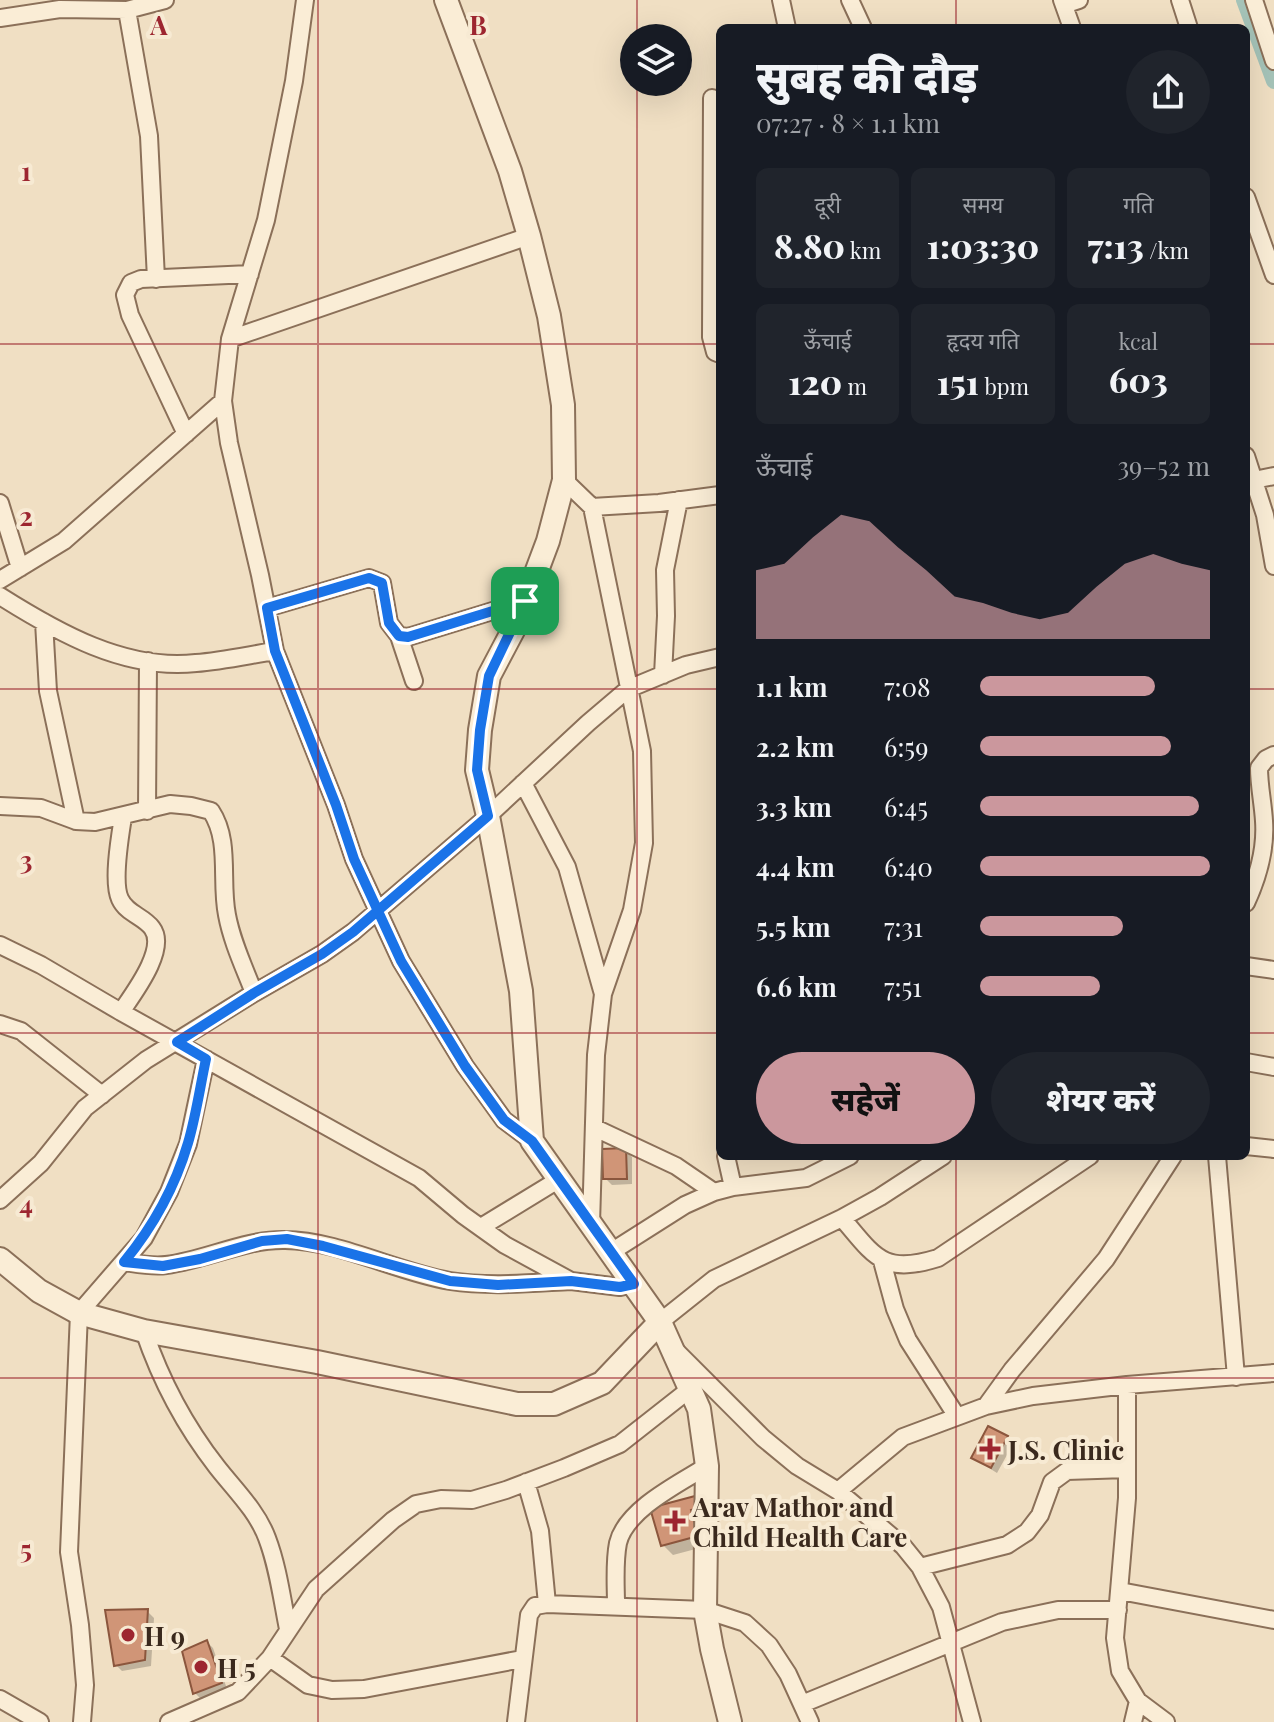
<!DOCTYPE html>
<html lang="hi">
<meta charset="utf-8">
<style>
body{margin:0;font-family:"Playfair Display","Noto Sans Devanagari",serif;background:#20242c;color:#f1f3f6;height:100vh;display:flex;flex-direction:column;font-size:30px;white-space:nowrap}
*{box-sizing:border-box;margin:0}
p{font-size:26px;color:#9ea1a6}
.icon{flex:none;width:44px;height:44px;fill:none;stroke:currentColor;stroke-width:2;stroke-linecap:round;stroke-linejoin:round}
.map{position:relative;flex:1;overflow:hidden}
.sheet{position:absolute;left:716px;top:24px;width:534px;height:1136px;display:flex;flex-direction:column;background:#171b24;border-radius:12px;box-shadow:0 8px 32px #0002}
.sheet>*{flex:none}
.tools{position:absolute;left:620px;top:24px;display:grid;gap:16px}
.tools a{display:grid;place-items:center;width:72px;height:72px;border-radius:50%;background:#171b24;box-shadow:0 8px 32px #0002;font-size:40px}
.pin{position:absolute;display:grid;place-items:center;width:68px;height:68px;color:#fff;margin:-34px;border-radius:16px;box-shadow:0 4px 12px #0006}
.round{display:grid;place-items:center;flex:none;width:84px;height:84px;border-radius:42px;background:#20242c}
.headline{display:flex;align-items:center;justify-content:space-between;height:136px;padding:0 40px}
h1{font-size:44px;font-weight:800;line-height:60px}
.figures{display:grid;grid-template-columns:repeat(3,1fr);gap:12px;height:136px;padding:8px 40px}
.figures div{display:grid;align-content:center;border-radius:12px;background:#20242c;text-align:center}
.figures b{font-size:34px;font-weight:800}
.figures small{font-size:22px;font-weight:400}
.figures p{font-size:22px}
.chart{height:224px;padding:16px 40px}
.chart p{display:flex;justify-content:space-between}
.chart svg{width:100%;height:144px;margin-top:8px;fill:#cb979d;opacity:.7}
.action{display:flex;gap:16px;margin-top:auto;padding:16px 40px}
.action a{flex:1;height:92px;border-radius:48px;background:#cb979d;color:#111;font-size:32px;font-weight:800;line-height:92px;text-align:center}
.action a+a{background:#20242c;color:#f1f3f6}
ul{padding:0 40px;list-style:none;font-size:26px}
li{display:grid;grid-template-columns:128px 96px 1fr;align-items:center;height:60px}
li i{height:20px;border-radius:10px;background:#cb979d}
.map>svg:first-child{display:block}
.shadow{fill:#0003}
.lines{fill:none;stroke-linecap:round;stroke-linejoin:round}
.canal{stroke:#a5c3b8;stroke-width:16}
.building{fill:#d09577;stroke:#8b563d;stroke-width:2}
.minor-casing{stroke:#8b7059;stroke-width:20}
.tertiary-casing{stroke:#8b7059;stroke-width:26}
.minor{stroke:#faedd6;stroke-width:16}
.tertiary{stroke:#faedd6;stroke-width:22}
.route-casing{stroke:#fff;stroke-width:16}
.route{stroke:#1a73e8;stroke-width:10}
.grid{fill:none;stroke:#9d2630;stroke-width:2;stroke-opacity:0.55}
.poi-dot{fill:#9d2630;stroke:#f7ead3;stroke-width:3}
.labels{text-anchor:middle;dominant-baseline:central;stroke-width:8;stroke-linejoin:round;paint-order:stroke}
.poi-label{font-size:26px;font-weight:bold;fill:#3a291d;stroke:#f7ead3;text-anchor:start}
.grid-label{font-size:26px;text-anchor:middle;font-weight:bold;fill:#9d2630;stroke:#f7ead3;stroke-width:8;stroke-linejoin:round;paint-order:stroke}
</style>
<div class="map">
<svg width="1274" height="1722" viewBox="0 0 1274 1722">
<rect width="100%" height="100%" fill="#f0dfc3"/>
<path class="shadow" d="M625 1150 632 1157V1184L612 1185 605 1178Z
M1006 1437 1013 1444 997 1473 973 1458Z
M695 1498 707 1546 673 1555 663 1545Z
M147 1611 154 1618 151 1666 122 1671 116 1665Z
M207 1642 213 1648 227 1689 201 1699 195 1693Z"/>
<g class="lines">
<path class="canal" d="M1244 0 1274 81"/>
</g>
<path class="building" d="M626 1148 627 1179H603L602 1149Z
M988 1426 1008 1436 991 1468 971 1458Z
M695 1496 699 1508 691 1510 698 1536 661 1546 650 1508Z
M148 1609 145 1660 114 1666 105 1610Z
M207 1640 222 1683 193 1694 182 1651Z"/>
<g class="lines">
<defs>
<path id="minor" d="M305 0 294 81 266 220 230 339 223 401 229 443 260 575 275 651 336 805 354 859 401 961 465 1066 504 1120 532 1141
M781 0 787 28
M850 0 863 28
M1062 0 1072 28
M1180 0 1189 28
M1254 0 1274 61
M1064 5 1079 0
M127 10 149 136 156 279
M0 18 60 9 127 10 165 0
M712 98 711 337 715 352 720 354
M1246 197 1274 275
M230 339 529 236
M186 434 130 315 125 295 131 283 141 279 250 274
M1246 456 1265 515 1274 566
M564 480 592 507 659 503 720 495
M1254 480 1274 476
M0 503 20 568
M0 580 64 541 223 401
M0 596C57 632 125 671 196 663 222 661 249 655 275 651
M267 608 369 578 382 583 389 623 399 636 408 637 525 601
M44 622 48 691 76 821
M399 636 414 681
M663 675 666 616 665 570 679 500
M523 783 567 867 603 994
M0 806 41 808 76 821 95 822 170 804 191 806 211 811C231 841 220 881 227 915 232 942 244 967 254 993
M147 811 148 661
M1246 903C1258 877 1266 849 1264 821 1263 803 1259 786 1259 768L1266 759 1274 755
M0 945 41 965 121 1012 419 1178 463 1215 505 1245 571 1281 620 1287 634 1284
M1246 966 1274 970
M121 1012C133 994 168 949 152 928 143 916 127 914 120 899 112 882 120 836 123 817
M0 1024 21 1031 102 1095
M1246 1062 1274 1067
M595 1128 676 1166 714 1192
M1246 1146 1274 1149
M726 1156 733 1187
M1217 1156 1236 1377
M0 1200 41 1163 85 1108 146 1060 254 993 322 954 353 932 488 816 588 723 628 689 686 665 720 657
M842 1218C875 1257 883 1275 938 1258L1090 1156
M591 1224 596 1055 603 994 632 910 644 843 642 751 592 507
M481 1227 558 1180
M611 1252 685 1205 714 1192 733 1187 806 1178 850 1156
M882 1261 895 1309 908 1340 956 1415
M124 1262C138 1264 153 1267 166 1265 206 1260 245 1239 285 1240 337 1240 397 1272 450 1281 490 1287 531 1283 571 1281
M660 1322 714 1279 842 1218 880 1197 943 1156
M144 1331C161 1381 185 1426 217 1467 235 1490 257 1511 267 1538 278 1567 282 1599 288 1629
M677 1352 763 1438 797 1466 838 1491 903 1546 920 1567 941 1607 972 1722
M1127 1385V1498L1115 1638 1120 1671 1138 1701 1166 1722
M986 1406 1012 1370 1106 1259 1173 1156
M526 1482 540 1531 547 1604
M838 1491 903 1437 986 1406 1033 1396 1127 1385 1274 1373
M920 1567 1007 1545 1027 1532 1040 1515 1052 1482 1067 1471 1127 1469
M1120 1591 1274 1620
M616 1606C616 1585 614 1563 618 1543 626 1509 680 1483 707 1466
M270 1658 308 1685 332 1690 364 1689 522 1659
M0 1699 40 1722
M802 1704 1002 1622 1058 1610H1118
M82 1722 85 1685 80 1625 69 1552 79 1313 144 1238 169 1192 188 1144 206 1059
M169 1722 238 1692 270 1658 316 1589 393 1520 416 1504 441 1499 472 1500 506 1490 564 1468 620 1444 690 1389
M516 1722 529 1615 535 1606 547 1604 705 1610 745 1623 769 1645 788 1674 810 1722
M1133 1722 1138 1701"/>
<path id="tertiary" d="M446 0 510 171 529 236 549 316 563 405 564 480 548 541 518 621 489 676 480 730 477 770 488 816 521 991 532 1141 660 1322 699 1409 707 1466 705 1610 712 1649 730 1722
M0 1259 39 1291 79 1313 144 1331 317 1362 517 1404H554L602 1383 660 1322"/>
</defs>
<use href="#minor" class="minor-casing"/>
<use href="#tertiary" class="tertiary-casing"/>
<use href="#minor" class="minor"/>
<use href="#tertiary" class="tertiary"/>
</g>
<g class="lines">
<defs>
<path id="route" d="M525 601 489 676 480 730 477 770 488 816 353 932 322 954 254 993 177 1042 206 1059C200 1087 196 1116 188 1143 175 1187 152 1228 124 1262L163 1266 200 1259 262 1241 287 1239 323 1246 450 1281 498 1285 571 1281 620 1287 634 1284 532 1141 504 1120 465 1066 401 961 354 859 336 805 275 651 267 608 369 578 382 583 389 623 399 636 408 637 525 601"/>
</defs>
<use href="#route" class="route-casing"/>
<use href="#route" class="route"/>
</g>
<path class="grid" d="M318 0V1722M637 0V38M956 0V28M637 82V1722M0 344H720M1246 344H1274M0 689H720M1246 689H1274M0 1033H720M1246 1033H1274M956 1156V1722M0 1378H1274"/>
<g class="poi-dot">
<path d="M986 1437h8v8h8v8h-8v8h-8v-8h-8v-8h8z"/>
<path d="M671 1509h8v8h8v8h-8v8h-8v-8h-8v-8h8z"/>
<circle cx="128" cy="1635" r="8"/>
<circle cx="201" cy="1667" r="8"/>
</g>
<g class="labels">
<g class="poi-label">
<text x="1008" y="1449">J.S. Clinic</text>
<text x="693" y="1506">Arav Mathor and<tspan x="693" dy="30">Child Health Care</tspan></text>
<text x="144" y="1635">H 9</text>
<text x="217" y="1667">H 5</text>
</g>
</g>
<g class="grid-label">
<text x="159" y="35">A</text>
<text x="478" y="35">B</text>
<text x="26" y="181">1</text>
<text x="26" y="526">2</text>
<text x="26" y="870">3</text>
<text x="26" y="1214">4</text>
<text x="26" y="1559">5</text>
</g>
</svg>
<div class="tools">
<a><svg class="icon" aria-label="layers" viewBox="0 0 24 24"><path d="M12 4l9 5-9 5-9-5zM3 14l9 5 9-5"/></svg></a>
</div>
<div class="pin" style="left:525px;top:601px;background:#1e9e55"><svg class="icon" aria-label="arrive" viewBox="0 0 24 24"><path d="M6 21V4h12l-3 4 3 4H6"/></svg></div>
<section class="sheet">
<div class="headline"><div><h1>सुबह की दौड़</h1><p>07:27 · 8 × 1.1 km</p></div><a class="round"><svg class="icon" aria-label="share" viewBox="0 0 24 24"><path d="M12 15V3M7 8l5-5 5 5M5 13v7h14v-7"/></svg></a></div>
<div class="figures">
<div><p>दूरी</p><b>8.80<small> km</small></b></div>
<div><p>समय</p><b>1:03:30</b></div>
<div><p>गति</p><b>7:13<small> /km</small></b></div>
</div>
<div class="figures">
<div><p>ऊँचाई</p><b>120<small> m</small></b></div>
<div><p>हृदय गति</p><b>151<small> bpm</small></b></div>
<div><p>kcal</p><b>603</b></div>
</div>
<div class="chart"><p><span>ऊँचाई</span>39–52 m</p>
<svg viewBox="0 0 160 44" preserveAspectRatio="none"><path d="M0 44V23L10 21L20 13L30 6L40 8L50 16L60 23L70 31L80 33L90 36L100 38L110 36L120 28L130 21L140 18L150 21L160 23V44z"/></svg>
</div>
<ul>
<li><b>1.1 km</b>7:08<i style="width:76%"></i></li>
<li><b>2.2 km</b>6:59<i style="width:83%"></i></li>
<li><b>3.3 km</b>6:45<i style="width:95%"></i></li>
<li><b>4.4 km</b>6:40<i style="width:100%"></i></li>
<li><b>5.5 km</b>7:31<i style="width:62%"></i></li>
<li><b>6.6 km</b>7:51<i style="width:52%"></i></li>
</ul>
<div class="action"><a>सहेजें</a><a>शेयर करें</a></div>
</section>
</div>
